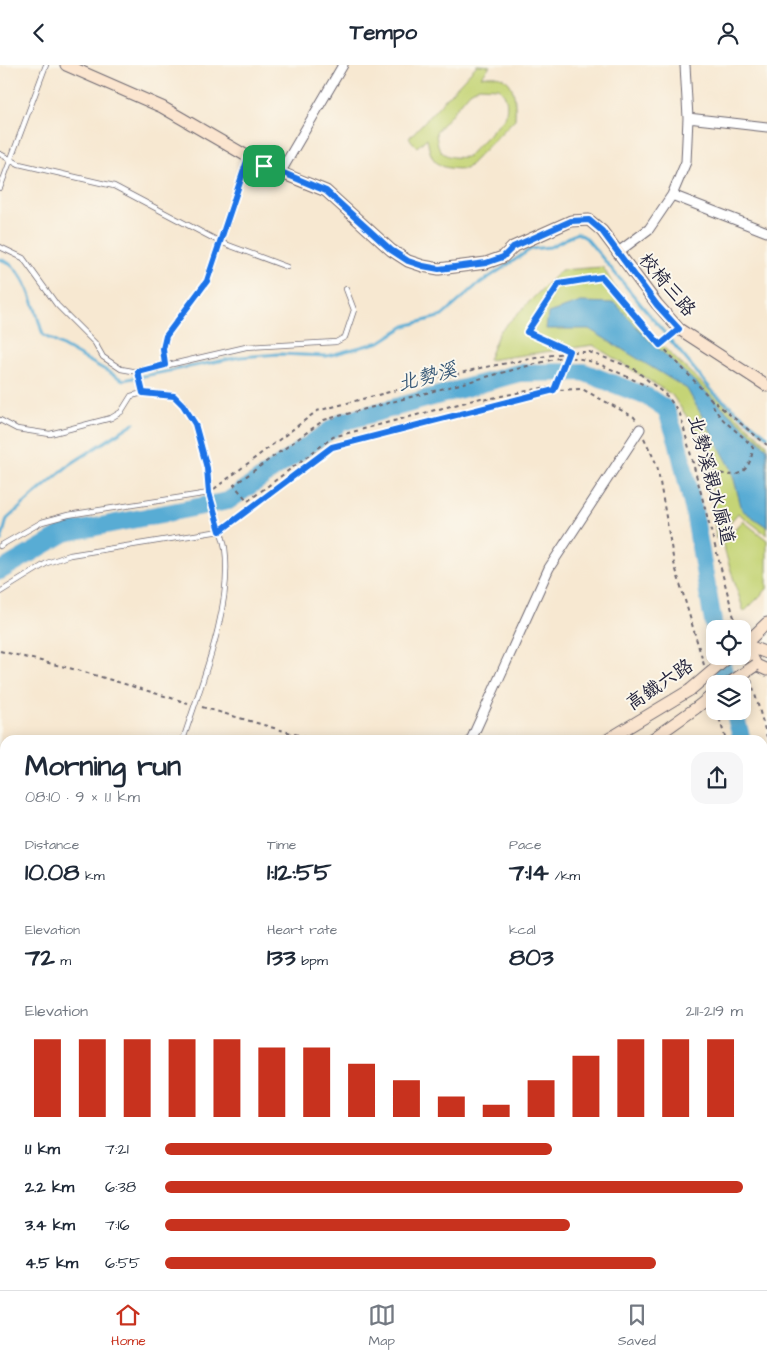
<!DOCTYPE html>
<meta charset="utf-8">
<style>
body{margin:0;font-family:"Architects Daughter","LXGW WenKai TC",sans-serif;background:#f6f6f7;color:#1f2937;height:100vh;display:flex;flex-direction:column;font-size:19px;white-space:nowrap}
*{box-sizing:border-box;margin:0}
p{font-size:16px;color:#747a83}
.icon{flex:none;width:28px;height:28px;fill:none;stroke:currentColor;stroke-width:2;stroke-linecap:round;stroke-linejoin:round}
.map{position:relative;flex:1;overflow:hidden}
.sheet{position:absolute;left:0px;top:670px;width:768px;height:555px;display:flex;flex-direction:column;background:#fff;border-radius:15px 15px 0 0;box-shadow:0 2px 12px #0003}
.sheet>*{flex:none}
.buttons{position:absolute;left:706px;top:555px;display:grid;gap:10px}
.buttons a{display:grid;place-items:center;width:45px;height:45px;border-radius:10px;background:#fff;box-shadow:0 2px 12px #0003;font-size:25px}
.pin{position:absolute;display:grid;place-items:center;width:42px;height:42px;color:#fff;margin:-21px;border-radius:10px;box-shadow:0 2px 8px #0006}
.round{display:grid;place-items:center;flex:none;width:52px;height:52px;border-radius:15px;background:#f6f6f7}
.headline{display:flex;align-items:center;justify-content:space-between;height:85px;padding:0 25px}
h1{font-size:28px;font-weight:700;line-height:38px}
.metrics{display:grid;grid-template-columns:repeat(3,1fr);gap:8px;height:85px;padding:5px 25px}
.metrics div{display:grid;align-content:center}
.metrics b{font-size:25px;font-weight:700}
.metrics small{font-size:14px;font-weight:400}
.metrics p{font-size:14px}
.chart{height:140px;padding:10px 25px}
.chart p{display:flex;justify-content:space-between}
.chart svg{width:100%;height:90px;margin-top:5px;stroke:#c8321e;stroke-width:6}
ul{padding:0 25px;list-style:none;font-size:16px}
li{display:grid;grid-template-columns:80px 60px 1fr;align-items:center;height:38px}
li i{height:12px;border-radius:6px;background:#c8321e}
header{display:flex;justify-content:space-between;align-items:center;height:65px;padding:0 25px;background:#fff;font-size:22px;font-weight:700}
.menu{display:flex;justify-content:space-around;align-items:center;height:70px;border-top:1px solid #e0e1e3;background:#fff;font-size:14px;color:#747a83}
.menu a{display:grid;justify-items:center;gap:2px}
.menu .active{color:#c8321e}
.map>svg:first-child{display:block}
.green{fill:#c5d476;stroke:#747b58;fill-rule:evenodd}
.water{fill:#58acd4;stroke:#3d6788}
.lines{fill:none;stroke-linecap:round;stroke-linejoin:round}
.stream{stroke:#58acd4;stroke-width:3}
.river{stroke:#58acd4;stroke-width:18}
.lane-casing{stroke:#6d6770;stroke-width:6}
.street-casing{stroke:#6d6770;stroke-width:11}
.secondary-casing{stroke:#6d6770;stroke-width:13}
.path{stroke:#6d6770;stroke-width:2;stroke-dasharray:4 4;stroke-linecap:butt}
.lane{stroke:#fff;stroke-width:4.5}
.street{stroke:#fff;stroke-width:9}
.secondary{stroke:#fbe5cf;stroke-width:11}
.secondary-bridge-casing{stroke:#6d6770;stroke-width:13;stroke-linecap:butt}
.path-bridge{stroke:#6d6770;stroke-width:2;stroke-dasharray:4 4;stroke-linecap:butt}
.secondary-bridge{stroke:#fbe5cf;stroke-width:11}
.route-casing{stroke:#fff;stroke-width:10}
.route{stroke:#1a73e8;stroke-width:6}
.labels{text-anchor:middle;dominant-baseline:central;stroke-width:4;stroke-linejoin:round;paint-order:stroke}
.street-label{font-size:19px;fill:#22223b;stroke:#fbf7ec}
.water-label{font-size:20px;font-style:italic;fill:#385978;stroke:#fbf7ec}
</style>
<header><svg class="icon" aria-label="back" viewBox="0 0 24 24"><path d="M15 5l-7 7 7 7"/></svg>Tempo<svg class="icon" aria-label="person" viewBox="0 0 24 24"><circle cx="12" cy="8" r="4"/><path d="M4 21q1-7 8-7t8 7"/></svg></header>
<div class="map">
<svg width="767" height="1225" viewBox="0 0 767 1225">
<rect width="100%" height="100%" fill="#fbf7ec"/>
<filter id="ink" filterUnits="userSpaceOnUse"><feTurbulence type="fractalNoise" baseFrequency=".02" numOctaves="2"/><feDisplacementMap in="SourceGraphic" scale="10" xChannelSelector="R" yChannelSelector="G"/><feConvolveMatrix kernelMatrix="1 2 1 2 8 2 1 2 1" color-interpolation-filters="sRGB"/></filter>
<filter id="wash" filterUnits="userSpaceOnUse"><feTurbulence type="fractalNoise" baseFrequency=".0096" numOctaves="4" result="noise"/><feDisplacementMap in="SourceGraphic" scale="20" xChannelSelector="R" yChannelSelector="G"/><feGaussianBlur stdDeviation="1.12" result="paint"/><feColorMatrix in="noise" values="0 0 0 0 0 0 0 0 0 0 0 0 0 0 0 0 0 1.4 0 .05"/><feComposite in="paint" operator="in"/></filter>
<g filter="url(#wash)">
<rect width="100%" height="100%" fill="#f7e8d1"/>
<path class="green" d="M477 0 490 1 481 12C514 5 516 28 515 54L466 104C439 104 431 100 427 73L417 82 409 73ZM479 22 499 23C508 31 508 41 505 52L467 92C445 94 437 89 436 67L470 27Z
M603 202 632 253 767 379V470L738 448 716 474 709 384 672 330 593 280 488 295 499 267 561 205Z
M743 456 767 475V524L744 547 722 477Z
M763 787 767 792V1095L762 1092Z
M763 1156 767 1159V1225H669L660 1220H762Z
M5 1184V1220H171L167 1225H0V1191Z
M351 1220H600L609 1225H362Z"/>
<path class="water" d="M581 237 615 238 645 271 767 383V462L742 445 731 403 687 324 589 264H546L548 248Z"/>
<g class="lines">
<path class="stream" d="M0 194C28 203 35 246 43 270L123 315 240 292 279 289 327 291 380 277 405 261 442 251 476 221 531 184 550 182 577 168 586 173 714 328 767 371
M1 476 7 454 35 429 69 400 134 358"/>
<path class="river" d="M0 506 65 468 228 436 342 357 519 308 583 307 648 332 666 344 677 375 694 447 715 568
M720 591 727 619
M734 646 742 675
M762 730 767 735"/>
</g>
</g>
<g filter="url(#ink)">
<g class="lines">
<defs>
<path id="lane" d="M0 89 19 99 114 121 220 177 287 202
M0 123 46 0
M0 182 23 193 57 240 95 278 103 292 121 304 138 307 246 282 336 277 345 272 354 245 346 224
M165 300 163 284 166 271 207 216 248 93
M138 307 143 328C152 329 164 328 173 331 192 338 203 384 207 402 209 410 207 419 209 428 212 447 222 464 225 483 233 541 201 619 183 675
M0 355 17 364 50 369 111 353 121 347 131 331 143 328
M0 481 42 457 68 450 209 428
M0 527 47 498 70 490 220 466"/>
<path id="street" d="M688 53 767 62
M280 108 343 0
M672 130 767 167
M617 188 649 164 672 130 686 97 688 53 685 0
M471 675 549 503 640 364
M0 1075 5 1077
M324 1220 334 1225
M632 1220 641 1225
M177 1225 181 1220"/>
<path id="secondary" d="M66 0 162 42 264 101 326 126 391 185 408 196 423 201 439 204 486 198 503 192 513 182 571 156 589 155 602 166 657 239 679 264 767 321
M746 580 756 600 767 605
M746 580 767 588
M742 582 767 558
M607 675 690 625
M651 675 696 643
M0 782 5 781
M0 796 5 795
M762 1118 767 1121
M0 1130 5 1122
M762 1136 767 1139
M0 1162 5 1155"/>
</defs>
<use href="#lane" class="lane-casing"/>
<use href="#street" class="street-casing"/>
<use href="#secondary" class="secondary-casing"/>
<path class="path" d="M660 280 672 270
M568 290 569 287 527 267 559 219 602 212 635 252 712 335 767 380
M548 326 547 322 482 335 481 333 333 372 248 436 234 420 324 355 558 293C588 289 620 309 647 321
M644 373 657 400 674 498 704 600
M691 396C717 408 748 425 753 383 744 369 713 353 712 335
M214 424 317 346 480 303 569 287H589L633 303 668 332 680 349 737 564
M226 462 332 382 523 332 554 325 582 324 634 352 636 355
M0 586 81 606 188 638
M751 615 767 672
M202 642 315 675
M717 646 726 675
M762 765 767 770"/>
<use href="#lane" class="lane"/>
<use href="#street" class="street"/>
<use href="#secondary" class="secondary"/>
<defs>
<path id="secondary-bridge" d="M728 619 756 600
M690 625 730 591
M696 643 715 628"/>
</defs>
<use href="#secondary-bridge" class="secondary-bridge-casing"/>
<path class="path-bridge" d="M554 325 568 290"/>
<use href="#secondary-bridge" class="secondary-bridge"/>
</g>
</g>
<g class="lines" filter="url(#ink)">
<defs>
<path id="route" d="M248 93 326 126 391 185 408 196 423 201 439 204 486 198 503 192 513 182 571 156 589 155 602 166 657 240 679 264 660 280 602 212 559 219 527 267 569 286 554 325 332 382 220 466 209 428 207 403 195 359 183 340 174 331 143 328 138 307 165 300 163 284 166 271 207 216Z"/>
</defs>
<use href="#route" class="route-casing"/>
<use href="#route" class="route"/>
</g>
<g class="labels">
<g class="street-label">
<text transform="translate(667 220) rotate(50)">校椅三路</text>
<text transform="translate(711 415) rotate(75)">北勢溪親水廊道</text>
<text transform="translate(660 620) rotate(-34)">高鐵六路</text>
</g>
<g class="water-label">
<text transform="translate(427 312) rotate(-15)">北勢溪</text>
</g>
</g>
</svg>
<div class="buttons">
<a><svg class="icon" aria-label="locate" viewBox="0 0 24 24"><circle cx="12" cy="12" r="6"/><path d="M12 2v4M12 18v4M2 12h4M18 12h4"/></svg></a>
<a><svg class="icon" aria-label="layers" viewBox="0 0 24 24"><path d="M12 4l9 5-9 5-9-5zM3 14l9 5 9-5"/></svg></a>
</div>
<div class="pin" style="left:264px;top:101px;background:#1e9e55"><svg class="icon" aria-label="arrive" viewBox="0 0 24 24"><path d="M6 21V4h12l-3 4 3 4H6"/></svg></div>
<section class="sheet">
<div class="headline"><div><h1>Morning run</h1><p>08:10 · 9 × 1.1 km</p></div><a class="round"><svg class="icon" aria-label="share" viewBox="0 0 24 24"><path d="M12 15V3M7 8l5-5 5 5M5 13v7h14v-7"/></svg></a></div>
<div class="metrics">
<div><p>Distance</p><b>10.08<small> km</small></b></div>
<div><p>Time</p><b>1:12:55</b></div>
<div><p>Pace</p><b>7:14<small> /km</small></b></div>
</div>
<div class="metrics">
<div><p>Elevation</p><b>72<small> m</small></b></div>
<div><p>Heart rate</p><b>133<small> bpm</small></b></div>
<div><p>kcal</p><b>803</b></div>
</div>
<div class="chart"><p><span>Elevation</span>211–219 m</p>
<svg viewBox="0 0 160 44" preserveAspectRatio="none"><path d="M5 44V6M15 44V6M25 44V6M35 44V6M45 44V6M55 44V10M65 44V10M75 44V18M85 44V26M95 44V34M105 44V38M115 44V26M125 44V14M135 44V6M145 44V6M155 44V6"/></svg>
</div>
<ul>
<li><b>1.1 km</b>7:21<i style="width:67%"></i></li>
<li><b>2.2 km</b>6:38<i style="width:100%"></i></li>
<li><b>3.4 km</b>7:16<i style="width:70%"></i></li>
<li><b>4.5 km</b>6:55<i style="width:85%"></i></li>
</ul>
</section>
</div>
<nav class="menu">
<a class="active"><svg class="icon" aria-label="home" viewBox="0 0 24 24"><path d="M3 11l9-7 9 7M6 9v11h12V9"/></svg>Home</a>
<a><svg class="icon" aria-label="map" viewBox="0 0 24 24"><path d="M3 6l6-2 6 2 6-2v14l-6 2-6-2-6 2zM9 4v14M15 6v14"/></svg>Map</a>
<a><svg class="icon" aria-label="saved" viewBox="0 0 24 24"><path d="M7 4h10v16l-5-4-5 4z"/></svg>Saved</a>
</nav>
